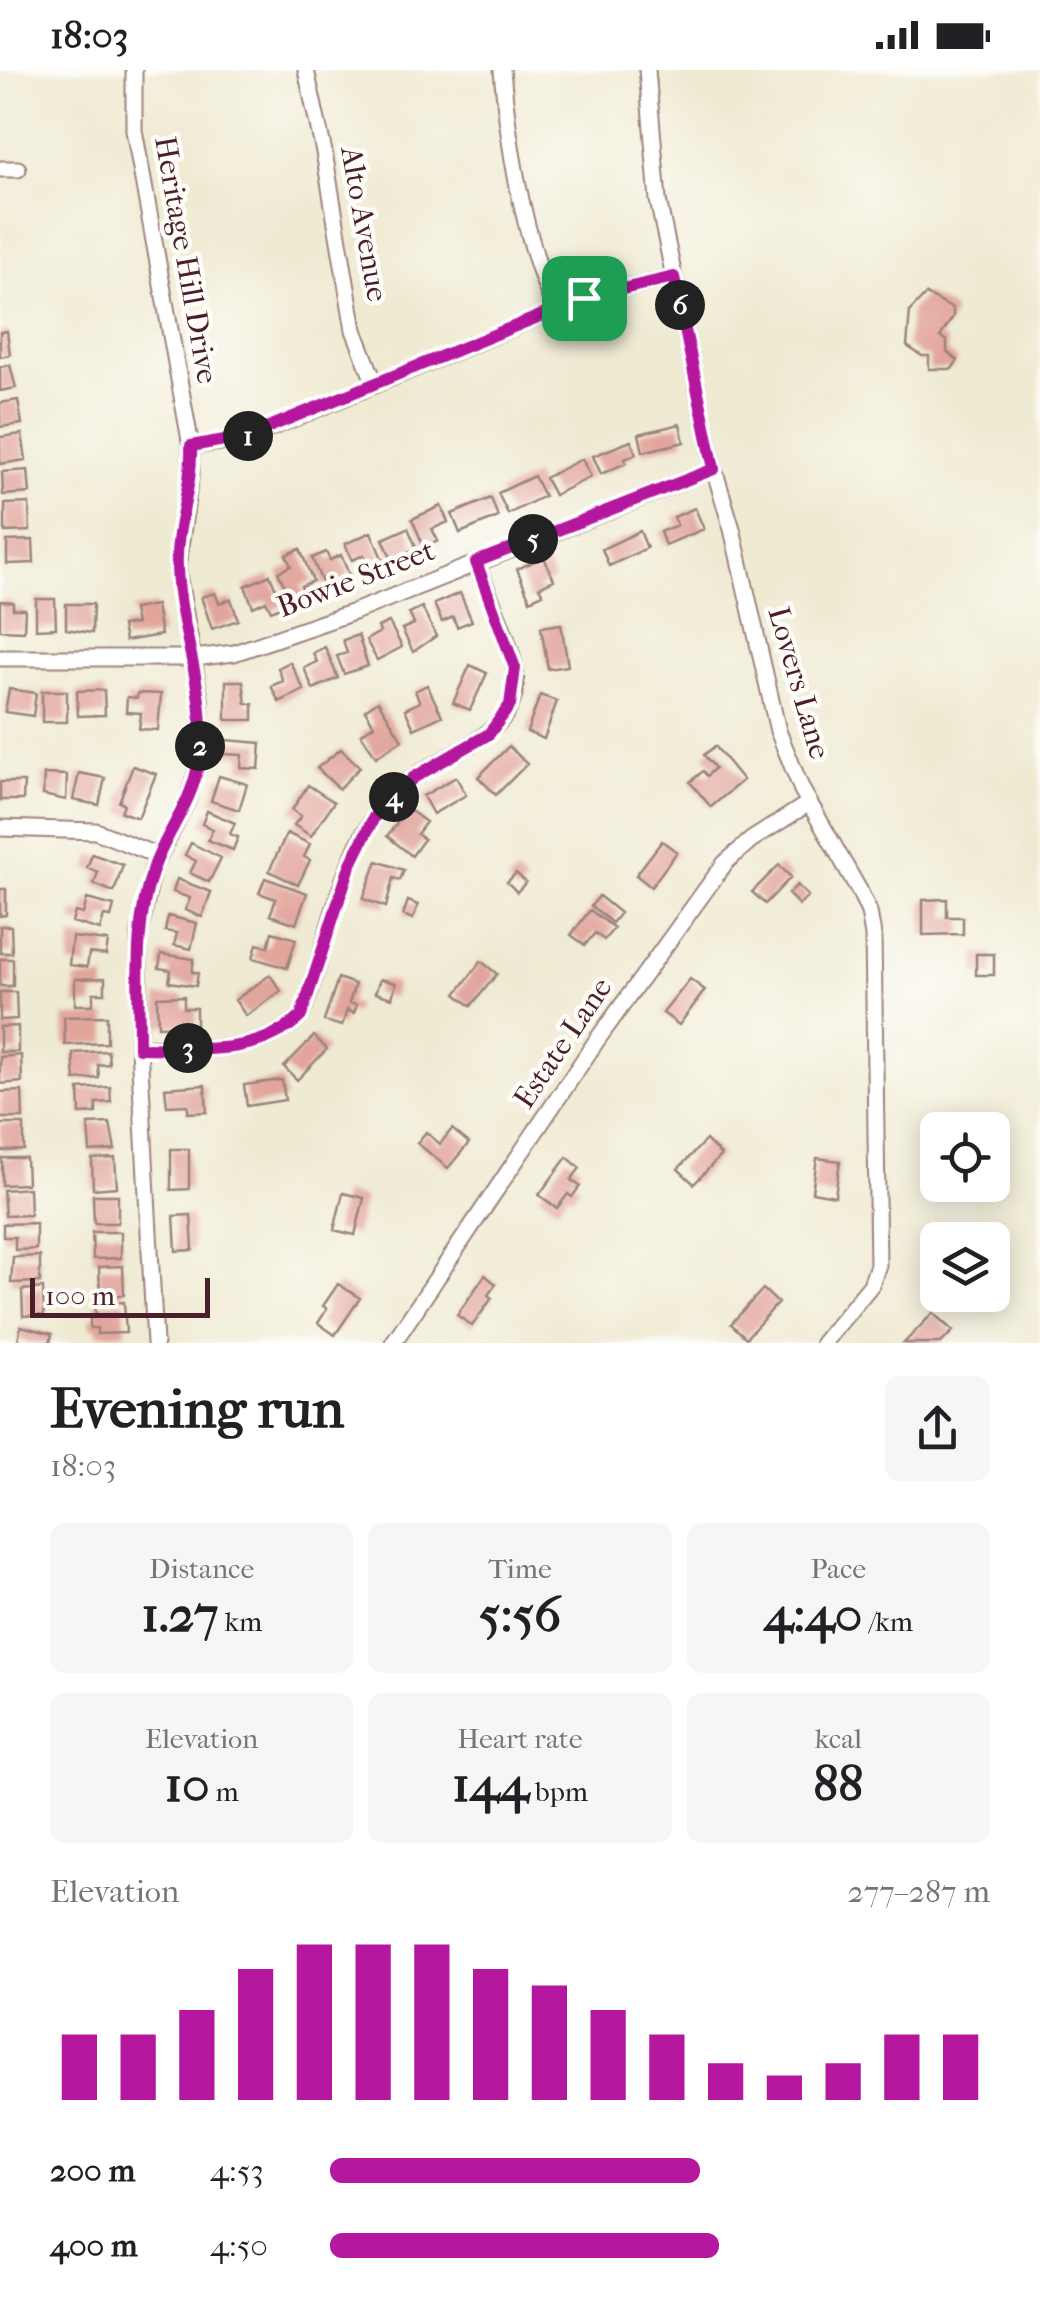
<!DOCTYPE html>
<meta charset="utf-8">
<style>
body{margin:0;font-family:"IM FELL French Canon",serif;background:#f6f6f6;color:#202124;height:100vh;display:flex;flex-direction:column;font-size:38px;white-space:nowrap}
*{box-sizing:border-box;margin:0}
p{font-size:32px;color:#757577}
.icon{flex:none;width:55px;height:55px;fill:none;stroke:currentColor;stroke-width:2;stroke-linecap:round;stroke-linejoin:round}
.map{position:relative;height:1273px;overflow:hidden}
.panel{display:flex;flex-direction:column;background:#fff;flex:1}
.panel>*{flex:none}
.controls{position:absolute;left:920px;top:1042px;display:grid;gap:20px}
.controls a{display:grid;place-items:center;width:90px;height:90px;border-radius:15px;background:#fff;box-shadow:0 5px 25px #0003;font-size:50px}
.scale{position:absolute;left:30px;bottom:25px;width:180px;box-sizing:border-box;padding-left:10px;border:5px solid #4a1f2b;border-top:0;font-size:28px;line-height:35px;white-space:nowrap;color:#4a1f2b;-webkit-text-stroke:8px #fdfcf7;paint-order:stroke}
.pin{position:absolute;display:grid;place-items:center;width:85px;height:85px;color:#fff;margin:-42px;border-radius:20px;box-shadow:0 5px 15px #0006}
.km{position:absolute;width:50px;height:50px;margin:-25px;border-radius:50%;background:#222;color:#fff;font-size:28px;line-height:50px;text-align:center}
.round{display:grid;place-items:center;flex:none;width:105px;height:105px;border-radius:15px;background:#f6f6f6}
.headline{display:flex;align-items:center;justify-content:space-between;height:170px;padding:0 50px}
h1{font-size:55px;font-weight:800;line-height:75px}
.metrics{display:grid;grid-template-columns:repeat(3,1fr);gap:15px;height:170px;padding:10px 50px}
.metrics div{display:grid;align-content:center;border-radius:15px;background:#f6f6f6;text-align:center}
.metrics b{font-size:50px;font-weight:800}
.metrics small{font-size:28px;font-weight:400}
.metrics p{font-size:28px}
.chart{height:280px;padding:20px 50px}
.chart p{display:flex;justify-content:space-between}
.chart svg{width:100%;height:180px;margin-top:10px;stroke:#b5179e;stroke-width:6}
ul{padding:0 50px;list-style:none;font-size:32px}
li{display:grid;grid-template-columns:160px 120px 1fr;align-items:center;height:75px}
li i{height:25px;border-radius:12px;background:#b5179e}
.status{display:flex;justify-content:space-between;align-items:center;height:70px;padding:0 50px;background:#fff;direction:ltr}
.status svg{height:28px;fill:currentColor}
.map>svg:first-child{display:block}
.building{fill:#e2a59c}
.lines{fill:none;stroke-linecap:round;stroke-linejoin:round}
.minor-casing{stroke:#9c847e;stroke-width:19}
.minor{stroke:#fff;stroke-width:15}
.route-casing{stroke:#fff;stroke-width:20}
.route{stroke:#b5179e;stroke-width:12}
.labels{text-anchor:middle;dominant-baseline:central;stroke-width:9;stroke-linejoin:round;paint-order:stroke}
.street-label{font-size:30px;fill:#4a1f2b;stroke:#fdfcf7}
</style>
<div class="status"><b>18:03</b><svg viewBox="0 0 49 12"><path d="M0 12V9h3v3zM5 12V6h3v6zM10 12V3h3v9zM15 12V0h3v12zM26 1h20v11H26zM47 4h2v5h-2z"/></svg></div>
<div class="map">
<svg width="1040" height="1273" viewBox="0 0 1040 1273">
<rect width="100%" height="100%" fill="#fdfcf7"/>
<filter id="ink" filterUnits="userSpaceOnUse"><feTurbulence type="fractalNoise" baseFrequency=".01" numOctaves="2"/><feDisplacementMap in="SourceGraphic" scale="20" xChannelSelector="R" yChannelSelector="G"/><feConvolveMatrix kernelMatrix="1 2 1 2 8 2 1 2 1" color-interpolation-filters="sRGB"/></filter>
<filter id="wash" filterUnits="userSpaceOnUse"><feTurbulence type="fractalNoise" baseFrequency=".0048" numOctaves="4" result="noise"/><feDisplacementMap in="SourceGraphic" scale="40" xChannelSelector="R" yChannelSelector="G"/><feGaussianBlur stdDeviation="2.25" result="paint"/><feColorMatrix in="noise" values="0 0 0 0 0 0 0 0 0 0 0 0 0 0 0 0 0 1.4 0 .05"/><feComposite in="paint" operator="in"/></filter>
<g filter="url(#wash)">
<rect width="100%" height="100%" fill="#efead2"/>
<g id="blocks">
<path class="building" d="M926 224 953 239V247L940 267 947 271V282L958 290 952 299H929V286H922L907 276 910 241Z
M7 261 10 285 0 287V262Z
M10 295 16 318 0 321V297Z
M18 330 22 354 0 357V333Z
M680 354 684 372 643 382 639 364Z
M22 364 26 390 0 394V367Z
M631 371 636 384 625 389 626 393 601 404 593 386Z
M582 389 591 407 554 425 545 408Z
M28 400 30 423 3 425 2 402Z
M534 406 544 426 508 444 498 423Z
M491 428 498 447 460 463 452 444Z
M29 433 30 461 5 462V434Z
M441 436 448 452 432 459 438 471 424 477 412 449Z
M695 438 704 459 665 475 660 462 677 455 674 447Z
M408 458 417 479 392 490 383 469Z
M640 461 647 478 609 496 602 479Z
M371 462 384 493 370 499 364 485 352 490 345 474Z
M33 470 34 493 7 494V471Z
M300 479 313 511 301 516 306 527 292 533 278 502 291 496 286 485Z
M326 482 330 490 341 485 350 507 324 517 312 488Z
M544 487 554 510 539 517 543 524 530 530 517 499Z
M270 505 283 536 271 541 266 531 253 537 245 516Z
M215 523 219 533 231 529 238 550 212 559 201 527Z
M460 523 472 551 457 557 453 547 442 552 434 534Z
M36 529H55L56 558 36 559Z
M0 531 13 532V539H25L24 561 0 560Z
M66 534H93L92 563 66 559Z
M156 535 161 565 125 571 122 556 136 554 133 539Z
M422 537 436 566 413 582 402 559 414 554 409 543Z
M389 552 402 577 377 590 366 570 380 562 378 557Z
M561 554 568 596 548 599 541 557Z
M358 565 368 596 344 604 337 586 347 583 343 570Z
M325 577 338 608 313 619 304 598 317 592 313 583Z
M290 592 304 620 279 632 271 616 283 611 278 598Z
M470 595 487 603 470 640 453 633Z
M226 611H243L246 634H253V650H226Z
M427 615 442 646 414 659 405 639 420 632 415 621Z
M9 619 36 623 33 646 5 642Z
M104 620 105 645 78 646 77 621Z
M42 621H67V652H42Z
M138 623 161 624 158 660 139 659 141 643 126 642 127 627 137 628Z
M540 625 557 631 544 669 527 662Z
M378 631 402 670 376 687 361 664 374 655 365 640Z
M226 670 261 673 259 699 241 698 242 685 225 684Z
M509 676 527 694 496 725 478 707Z
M715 676 743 710 711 737 690 712 703 701 707 706 715 698 704 685Z
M341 679 360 697 339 719 317 698Z
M133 696 156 704 138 748 121 742 124 734 119 732Z
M79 703 105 708 99 735 73 730Z
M44 704 67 705 66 730 43 725Z
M219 706 247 714 239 740 211 731Z
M456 707 466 725 433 744 423 726Z
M0 712H24L23 730H0Z
M308 715 334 732 311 766 294 755 301 746 292 740Z
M408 739 426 752 417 764 424 769 412 786 387 766Z
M207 741 235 753 230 764 238 767 233 780 208 770 213 759 202 754Z
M287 763 310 774 304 787 310 790 298 815 269 801Z
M662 771 677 782 651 817 636 805Z
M191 773 221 788 209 812 190 803 196 791 185 785Z
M92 784 123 795 114 822 94 814 98 802 87 798Z
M377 791 404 800 400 810 393 808 386 837 363 829Z
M779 795 791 807 765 834 752 822Z
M516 803 526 812 517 822 507 812Z
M265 808 307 823 296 854 270 845 276 829 259 823Z
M177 809 211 822 202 847 185 840 190 828 173 822Z
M797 815 808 826 799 835 788 824Z
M0 819H6V845L0 846Z
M599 826 620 843 612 853 591 836Z
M87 829 114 836 111 847 104 846 100 860 72 852 75 842 83 844Z
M947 829V847H963V864L923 865V830Z
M408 831 418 835 413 849 403 845Z
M590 840 614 858 604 870 595 863 585 875 571 865Z
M168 846 197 853 191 879 174 875 177 863 165 861Z
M0 856H11L12 883H0Z
M272 862 296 869 287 898 253 888 257 874 268 877Z
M72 867 108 871 106 885 89 883 87 897 69 895Z
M161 884 194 889 192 902 198 903 196 916 169 912 171 900 159 898Z
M976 884H994V905H976Z
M0 889H13V916H0Z
M481 891 497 904 471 936 456 924Z
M270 905 281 921 246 946 235 930Z
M105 908V923H93V935H75V909Z
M338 908 355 914 349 933 357 935 354 943 347 940 342 956 324 951Z
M380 909 396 913 392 928 375 923Z
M690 909 705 920 679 955 663 943Z
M0 922H16L17 949 0 950Z
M184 926V938H196V955L158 956 157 927Z
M107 946V973L65 975 64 947Z
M18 956V982H0V957Z
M314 966 327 979 297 1010 284 997Z
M108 981 109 994 98 995 99 1008 75 1010 73 983Z
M21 985 22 1012 0 1014V987Z
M282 1010 285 1030 247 1036 244 1015Z
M205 1015 207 1042 188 1043V1035L167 1036 165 1018Z
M110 1017 111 1032 96 1033V1043L80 1044 79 1019Z
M22 1021 23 1048H0V1022Z
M110 1053 115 1080 90 1082 88 1054Z
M0 1054H24V1080L0 1081Z
M452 1059 469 1073 448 1098 417 1073 426 1062 440 1074Z
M706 1070 721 1085 694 1114 678 1099Z
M171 1079H189V1119L171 1120Z
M567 1087 580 1098 571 1110 580 1116 572 1127 568 1124 557 1138 539 1125Z
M2 1088H26L27 1114 2 1115Z
M115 1088 117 1117 93 1119 92 1089Z
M817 1088 840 1091 835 1126 812 1122Z
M29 1118 30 1145 5 1146 3 1120Z
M343 1123 364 1128 355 1165 334 1160Z
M93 1125H118V1153H94Z
M191 1145 193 1180 176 1181 174 1146Z
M36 1153V1179L15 1180V1167H3V1154Z
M92 1162H121V1188L93 1189Z
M40 1186V1212L11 1213 13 1187Z
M123 1196 124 1225 100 1226 99 1197Z
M485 1205 496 1214 488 1225 492 1228 472 1256 457 1245Z
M338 1214 360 1228 335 1265 318 1253 327 1239 323 1236Z
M43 1218 44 1245 23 1246 22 1220Z
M763 1219 778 1233 746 1268 731 1254Z
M124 1232 126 1263 97 1264V1258H90V1248L96 1247 95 1234Z
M933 1243 953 1261 941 1273H904Z
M21 1256 52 1264 50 1273H28L18 1269Z"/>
</g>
</g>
<g filter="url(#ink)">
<use href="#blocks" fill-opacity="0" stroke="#9c847e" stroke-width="2.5"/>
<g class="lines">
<defs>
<path id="minor" d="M134 0V60L191 376V402L177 498 200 629 201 666 197 700 188 729 153 798 139 865V977L155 1273
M306 0 324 82 354 260 375 314
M502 0C509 82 523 164 555 240
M647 0 658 130 674 207 714 399 732 459 778 661 802 720 859 820 869 842 873 865 878 1195 871 1215 823 1273
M0 99H18
M191 376 235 370 261 362 584 228 674 207
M0 588H194L234 583 354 542 714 399
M0 758 96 761 158 786
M139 977C197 978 256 988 301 946 324 888 338 801 371 752 382 735 401 715 419 704 458 678 523 661 515 600 511 573 487 521 476 492
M393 1273 597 970 725 793 751 770 809 733"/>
</defs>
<use href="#minor" class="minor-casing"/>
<use href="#minor" class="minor"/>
</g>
</g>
<g class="lines" filter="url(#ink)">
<defs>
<path id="route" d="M674 207 714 399 476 492 515 598 510 635 489 664 413 708 374 747 350 796 301 946C256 988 197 978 139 978 139 917 133 854 154 797 166 763 190 735 197 700 212 627 179 565 177 497 175 456 193 417 191 376L247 366 584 228Z"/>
</defs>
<use href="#route" class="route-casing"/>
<use href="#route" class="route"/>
</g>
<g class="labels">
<g class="street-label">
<text transform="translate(364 154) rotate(80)">Alto Avenue</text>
<text transform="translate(186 190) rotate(80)">Heritage Hill Drive</text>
<text transform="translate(356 509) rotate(-21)">Bowie Street</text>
<text transform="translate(799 613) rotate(74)">Lovers Lane</text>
<text transform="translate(563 973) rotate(-56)">Estate Lane</text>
</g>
</g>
</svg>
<div class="controls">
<a><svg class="icon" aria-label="locate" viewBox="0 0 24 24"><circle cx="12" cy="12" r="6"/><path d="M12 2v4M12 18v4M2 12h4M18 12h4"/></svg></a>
<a><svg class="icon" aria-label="layers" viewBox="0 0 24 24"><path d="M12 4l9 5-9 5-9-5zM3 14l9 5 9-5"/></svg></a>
</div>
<div class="scale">100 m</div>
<div class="pin" style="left:584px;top:228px;background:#1e9e55"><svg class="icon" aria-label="arrive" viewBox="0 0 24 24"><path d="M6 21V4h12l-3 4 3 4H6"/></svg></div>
<b class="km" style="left:248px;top:366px">1</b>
<b class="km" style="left:200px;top:676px">2</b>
<b class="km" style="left:188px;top:978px">3</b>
<b class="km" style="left:394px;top:727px">4</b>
<b class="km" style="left:533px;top:469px">5</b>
<b class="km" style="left:680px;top:235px">6</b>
</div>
<section class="panel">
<div class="headline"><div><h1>Evening run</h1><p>18:03</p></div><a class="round"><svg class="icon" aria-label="share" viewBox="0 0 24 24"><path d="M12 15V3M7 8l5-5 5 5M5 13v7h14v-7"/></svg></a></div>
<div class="metrics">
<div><p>Distance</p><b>1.27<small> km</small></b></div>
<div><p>Time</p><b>5:56</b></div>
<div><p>Pace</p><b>4:40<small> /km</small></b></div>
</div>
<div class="metrics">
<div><p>Elevation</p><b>10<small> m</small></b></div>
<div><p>Heart rate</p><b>144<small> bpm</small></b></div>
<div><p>kcal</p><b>88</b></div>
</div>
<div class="chart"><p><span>Elevation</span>277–287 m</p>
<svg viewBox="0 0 160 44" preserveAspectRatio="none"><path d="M5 44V28M15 44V28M25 44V22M35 44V12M45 44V6M55 44V6M65 44V6M75 44V12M85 44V16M95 44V22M105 44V28M115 44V35M125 44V38M135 44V35M145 44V28M155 44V28"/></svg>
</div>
<ul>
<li><b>200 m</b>4:53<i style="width:56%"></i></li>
<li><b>400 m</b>4:50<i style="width:59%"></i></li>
</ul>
</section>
